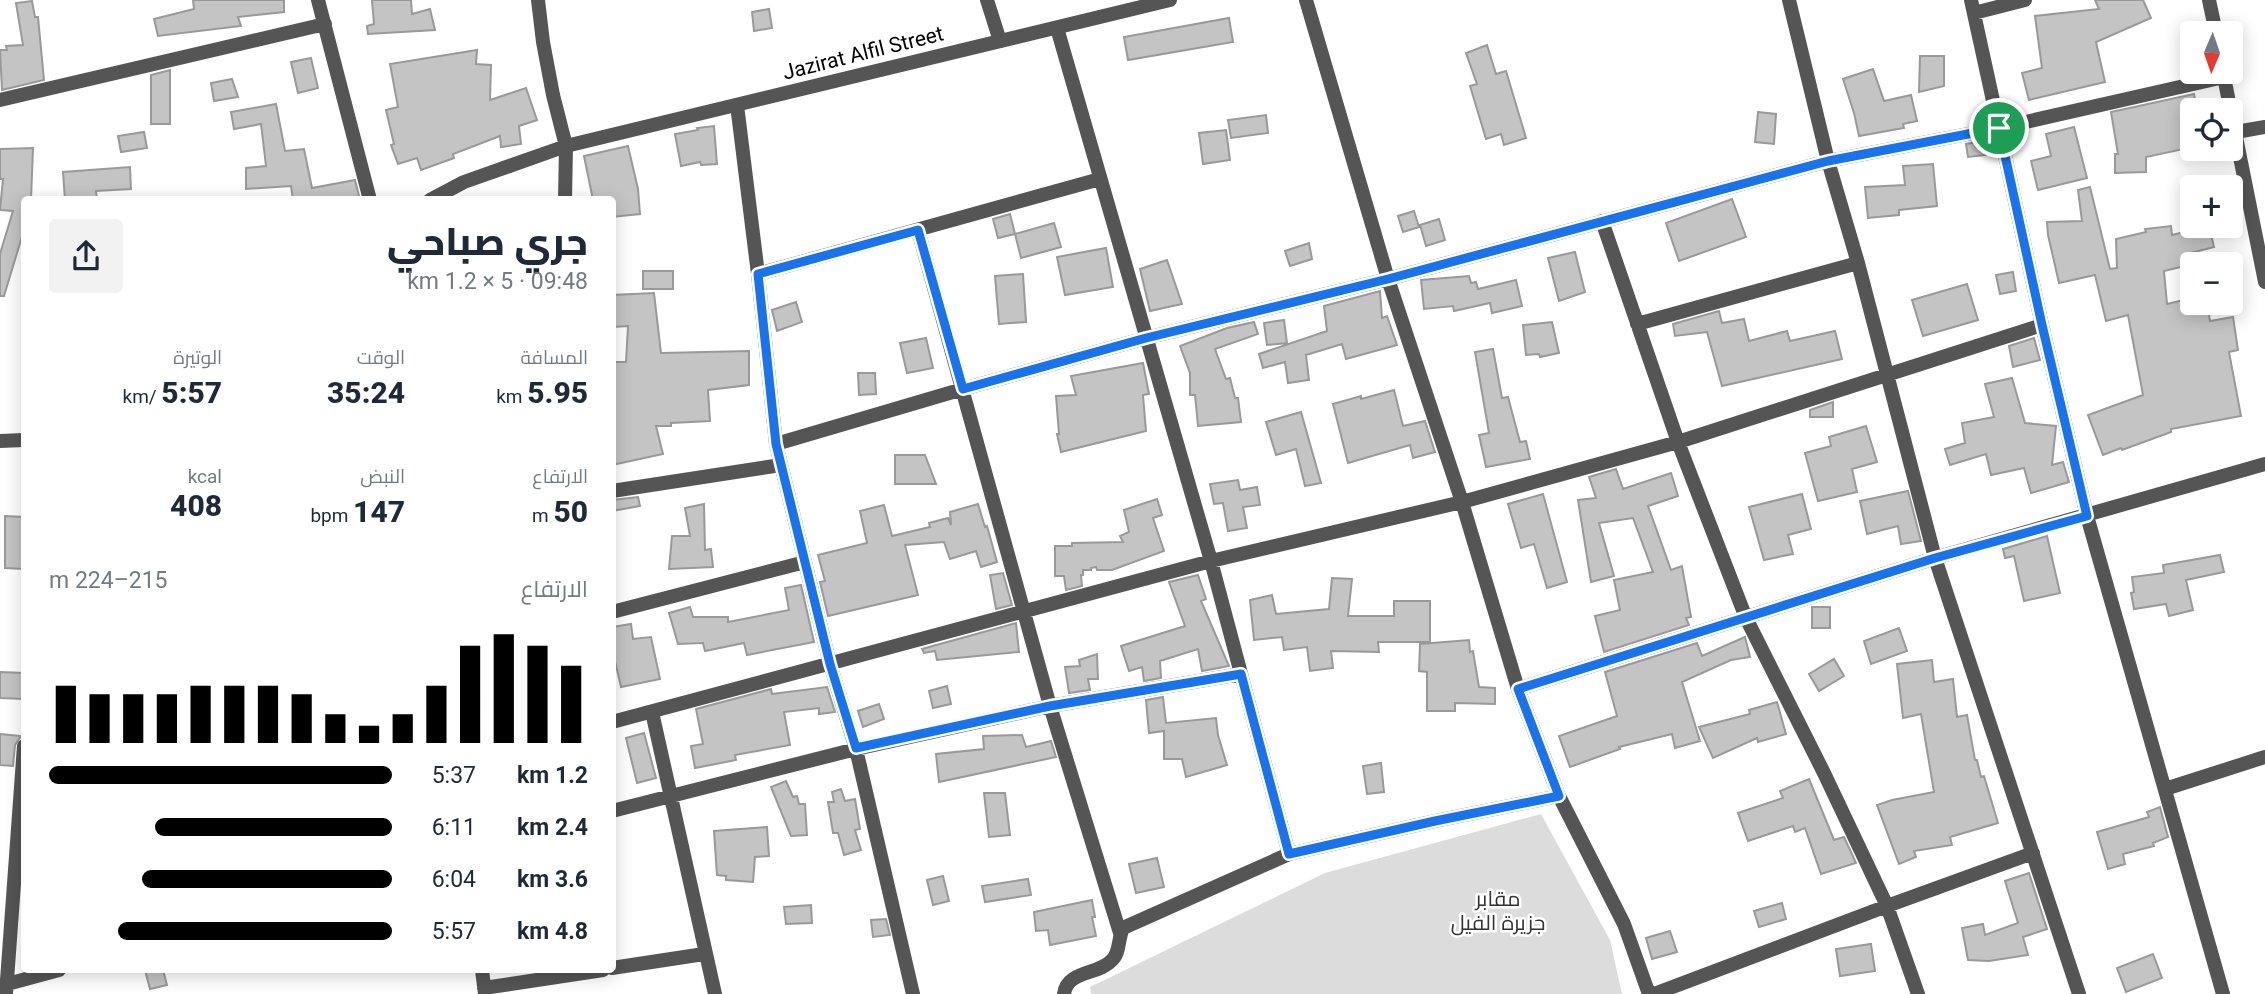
<!DOCTYPE html>
<html lang="ar">
<meta charset="utf-8">
<style>
body{margin:0;font-family:Roboto,Cairo,sans-serif;background:#f2f2f3;color:#1f2937;direction:rtl;height:100vh;display:flex;flex-direction:column;font-size:26px;white-space:nowrap}
*{box-sizing:border-box;margin:0}
p{font-size:23px;color:#747a83}
.icon{flex:none;width:38px;height:38px;fill:none;stroke:currentColor;stroke-width:2;stroke-linecap:round;stroke-linejoin:round}
.map{position:relative;flex:1;overflow:hidden;direction:ltr}
.panel{position:absolute;left:21px;top:196px;width:595px;height:777px;display:flex;flex-direction:column;background:#fff;border-radius:7px;box-shadow:0 4px 18px #0003;direction:rtl}
.panel>*{flex:none}
.needle{width:46px;rotate:182deg}
.controls{position:absolute;left:2180px;top:21px;display:grid;gap:14px}
.controls a{display:grid;place-items:center;width:63px;height:63px;border-radius:7px;background:#fff;box-shadow:0 4px 18px #0003;font-size:35px}
.pin{position:absolute;display:grid;place-items:center;width:60px;height:60px;color:#fff;margin:-30px;border:4px solid #fff;border-radius:50%;box-shadow:0 2px 7px #0007}
.round{display:grid;place-items:center;flex:none;width:74px;height:74px;border-radius:7px;background:#f2f2f3}
.summary{display:flex;align-items:center;justify-content:space-between;height:119px;padding:0 28px}
h1{font-size:38px;font-weight:800;line-height:52px}
.metrics{display:grid;grid-template-columns:repeat(3,1fr);gap:10px;height:119px;padding:7px 28px}
.metrics div{display:grid;align-content:center}
.metrics b{font-size:30px;font-weight:800}
.metrics small{font-size:19px;font-weight:400}
.metrics p{font-size:19px}
.chart{height:196px;padding:14px 28px}
.chart p{display:flex;justify-content:space-between}
.chart svg{width:100%;height:126px;margin-top:7px;stroke:#000;stroke-width:6}
ul{padding:0 28px;list-style:none;font-size:23px}
li{display:grid;grid-template-columns:112px 84px 1fr;align-items:center;height:52px}
li i{height:18px;border-radius:9px;background:#000}
.map>svg:first-child{display:block}
.green{fill:#dcdcdc}
.building{fill:#c4c4c4;stroke:#999;stroke-width:2}
.lines{fill:none;stroke-linecap:round;stroke-linejoin:round}
.minor{stroke:#555;stroke-width:14}
.tertiary{stroke:#555;stroke-width:14}
.route-casing{stroke:#fff;stroke-width:14}
.route{stroke:#1a73e8;stroke-width:9}
.labels{text-anchor:middle;dominant-baseline:central;stroke-width:5;stroke-linejoin:round;paint-order:stroke}
.street-label{font-size:21px;fill:#000;stroke:#fff}
.park-label{font-size:21px;fill:#333;stroke:#fff}
</style>
<div class="map">
<svg width="2265" height="994" viewBox="0 0 2265 994">
<rect width="100%" height="100%" fill="#fff"/>
<path class="green" d="M1541 814 1610 940 1622 994H1091L1090 987 1325 873Z"/>
<path class="building" d="M193 0H284V12L238 17 241 26 158 36 154 19 194 9Z
M372 0H411L412 14 430 9 435 30 368 34 367 26 374 24Z
M2095 0H2143L2151 18 2096 42 2105 82 2029 100 2022 73 2042 68 2035 16 2099 9Z
M32 1 35 17H38L44 80 2 90 0 50H7L6 46 23 45 16 3Z
M769 9 772 28 754 31 752 12Z
M1229 18 1233 42 1128 60 1124 37Z
M1487 45 1496 74 1506 71 1526 138 1504 145 1501 134 1486 139 1470 86 1477 84 1466 53Z
M477 50 476 64 491 65 490 100 526 88 537 120 519 126 521 144 501 147 500 136 453 154 454 158 421 170 417 158 398 164 391 145 394 144 386 110 398 107 390 64Z
M1920 56H1944V86L1919 92Z
M311 58 318 88 298 93 291 62Z
M1873 69 1884 101 1911 95 1917 121 1903 124 1904 128 1859 136 1854 113 1843 79Z
M170 70V124H151V75Z
M232 79 238 97 214 101 211 83Z
M2194 94 2197 110H2193V147L2146 157V172L2115 173V154H2118L2111 112Z
M276 104 285 151 304 149 312 188 355 180 360 200H293L291 186 246 189V168L266 166 261 124 234 129 231 112Z
M1758 112 1776 114 1774 144 1755 142Z
M1266 115 1268 133 1231 138 1228 120Z
M714 126 717 164 701 165 700 162 681 166 675 134 698 130 697 128Z
M2074 127 2087 178 2038 190 2031 161 2051 156 2046 134Z
M1226 130 1230 160 1203 164 1199 133Z
M144 132 147 148 121 152 118 136Z
M1992 139 1995 154 1968 157 1966 144Z
M628 146 638 189 640 214 612 217V200H593L584 156Z
M33 148 31 200H24V230L4 296H0V254L13 211 0 210 3 179H0V149Z
M1933 164 1937 206 1899 210V215L1868 218 1865 187 1905 185 1903 166Z
M130 167 131 189 96 191 97 200H65L63 172Z
M2090 187 2110 269 2117 268 2116 239 2146 232 2145 229 2171 226 2172 235 2209 226 2214 247 2183 255 2185 266 2164 271 2167 304 2184 300 2187 312 2208 309 2210 321 2233 317 2238 350 2229 352 2241 416 2171 429V432L2122 450 2121 448 2103 455 2088 415 2143 395 2128 315 2106 321 2095 275 2059 283 2048 235 2047 222 2082 221 2078 190Z
M1732 199 1746 237 1679 261 1666 223Z
M1414 211 1419 227 1403 232 1398 216Z
M1010 214 1015 234 1054 223 1061 247 1021 258 1015 234 998 238 993 219Z
M1439 219 1445 240 1426 246 1420 225Z
M1309 243 1312 259 1290 266 1285 251Z
M1106 248 1113 287 1065 295 1057 257Z
M1575 252 1585 292 1559 301 1548 258Z
M1167 260 1182 304 1150 311 1140 269Z
M643 271H673V289H643Z
M2013 272 2016 291 2000 294 1996 275Z
M1023 274 1026 322 999 324 995 276Z
M1469 276 1471 283 1476 282 1478 289 1516 280 1522 306 1492 313 1490 303 1454 311 1453 306 1424 309 1421 280Z
M1967 284 1978 320 1923 336 1912 300Z
M1380 291 1382 318 1387 316 1397 345 1346 359 1342 344 1306 355 1309 380 1288 383 1285 362 1263 368 1259 354 1327 331 1324 306Z
M654 293 661 353 749 351V385L708 390 710 421 671 423V426H656L663 454 612 465V362H626L628 326 613 327 612 295Z
M796 302 802 322 777 331 772 310Z
M1719 311 1722 323 1744 319 1749 341 1787 331 1790 341 1835 331 1842 359 1722 386 1707 332 1675 336 1673 324Z
M1284 320 1287 343 1267 345 1264 323Z
M1254 322 1258 334 1215 349 1226 379 1230 378 1235 398H1238L1241 422 1198 426 1195 395H1190V373L1180 346 1227 328Z
M1552 322 1559 353 1540 357 1539 354 1526 355 1523 325Z
M926 338 933 368 907 373 900 343Z
M2034 338 2040 360 2013 367 2009 346Z
M1493 349 1502 398 1508 397 1520 442 1526 441 1530 459 1486 467 1479 435 1489 433 1475 352Z
M1143 363 1149 394 1143 395 1146 431 1061 452 1057 434H1059L1056 396 1076 395 1071 376Z
M858 373H875L876 394 859 395Z
M2012 378 2025 423 2056 426 2052 465 2063 462 2069 482 2031 493 2024 468 1991 475 1986 454 1950 465 1945 449 1965 443 1962 423 1994 417 1985 384Z
M1394 390 1403 426 1425 421 1435 452 1413 458 1410 445 1348 463 1333 404 1361 396V399Z
M1833 402V417H1810V410Z
M1301 412 1321 483 1305 486 1296 449 1276 455 1266 422Z
M1866 426 1877 462 1852 469 1857 492 1818 501 1805 453 1831 446 1829 437Z
M895 455H925L936 484H895Z
M1616 469 1623 489 1671 473 1678 496 1648 506 1671 570 1682 566 1691 617 1686 618 1689 625 1604 652 1595 616 1620 610 1614 580 1653 572 1633 518 1599 523 1614 576 1591 582 1578 500 1596 498 1589 477Z
M1238 480 1240 490 1257 487 1260 505 1243 507 1247 528 1228 531 1223 503 1214 504 1210 484Z
M1908 491 1921 541 1901 544 1898 526 1867 534 1860 501Z
M1543 494 1567 582 1547 588 1534 544 1521 548 1508 504Z
M1802 494 1811 529 1788 535 1793 554 1764 560 1749 507Z
M638 497 640 506 612 511V500Z
M1157 499 1162 515 1153 518 1164 551 1112 570H1097L1096 567 1091 568V570H1083V575H1081L1082 586 1066 590 1064 576H1055V546H1072V543L1123 542 1120 536 1129 532 1124 510Z
M704 504 705 550 711 549 713 567 669 569 672 536H690L685 508Z
M978 504 985 527 987 526 997 562 981 567 976 551 950 559 944 542 905 545 918 595 828 616 820 582 825 581 818 555 867 543 860 511 884 505 892 536 930 527 929 523 948 518 951 525 950 512Z
M5 516 24 517V569L5 568Z
M2047 536 2060 593 2024 601 2014 556 2005 558 2003 549Z
M2220 555 2224 572 2186 580 2193 610 2169 616 2166 604 2134 609 2131 593 2134 592 2132 577 2164 573 2163 565Z
M1003 573 1012 605 996 609 990 575Z
M1198 575 1206 599 1201 601 1229 666 1202 671 1198 649 1160 661 1161 678 1144 681 1142 667 1129 671 1121 646 1185 626 1169 582Z
M1332 578 1352 579 1348 616H1394V601H1430V642H1378L1379 652 1331 651 1333 668 1310 671 1307 647 1284 650 1282 637 1254 640 1250 600 1272 595 1276 614 1329 609Z
M801 585 814 642 747 655 744 643 705 651 703 643 678 644 669 613 690 607 693 617H728V622L789 610 785 588Z
M1812 607H1830V628H1812Z
M1016 623 1019 652 937 660 935 651 924 653 922 649Z
M631 624 633 639 651 637 660 679 621 687 612 648V627Z
M1899 628 1907 651 1871 664 1864 641Z
M1745 637 1750 657 1731 660 1682 682 1700 741 1675 748 1672 734 1619 747 1620 749 1570 767 1559 736 1617 716 1605 672 1697 643 1702 656Z
M1469 640 1470 652 1473 651 1479 687 1495 688V704L1455 703V711H1427V672L1419 671 1420 644Z
M1097 654 1098 679H1088L1090 690 1069 693 1065 667 1080 666 1079 660Z
M1834 659 1844 676 1819 691 1809 674Z
M1932 660 1934 682 1953 679 1957 717 1967 715 1975 760H1977L1981 777 1984 776 1998 823 1950 837 1952 845 1914 851 1916 857 1899 864 1877 805 1892 800 1934 792 1921 714 1903 718 1897 664Z
M0 672 24 673V699L0 698Z
M947 686 951 704 933 708 929 691Z
M827 687 835 712 819 714V708L784 712 790 745 735 755 736 760 695 768 691 746 703 744 696 709 771 689 772 694Z
M1163 697 1166 723 1216 718 1218 735 1227 765 1186 777 1182 759H1164V731L1149 733 1146 700Z
M1777 702 1786 734 1758 742 1757 738 1713 758 1699 727 1750 714 1749 710Z
M879 704 884 719 863 727 858 711Z
M644 733 656 778 637 783 626 738Z
M0 734 21 736 15 745 13 766 0 765Z
M1022 735 1026 747 1051 741 1056 757 939 782 936 754 984 749 983 736Z
M1381 763 1384 792 1367 794 1363 766Z
M1809 779 1834 840 1844 837 1856 863 1821 874 1805 828 1795 832 1793 826 1748 841 1738 813 1783 798 1780 791Z
M786 781 793 797 797 796 799 804H805L807 835 791 836 771 787Z
M841 789 845 801 855 799 860 829 855 830 861 850 844 855 838 833H833L828 802H834L832 792Z
M984 793H1005L1010 835 989 837Z
M2160 807 2168 837 2153 843 2154 846 2123 854 2125 864 2108 869 2097 832 2149 817 2147 812Z
M767 827 769 856 755 857 753 882 726 880V876L717 875 714 831Z
M1157 858 1164 887 1136 893 1129 864Z
M2029 873 2047 929 2023 937 2028 955 1989 961 1968 960 1962 928 1983 924 1985 935 2018 923 2005 881Z
M943 876 949 901 933 905 927 880Z
M1028 879 1031 895 985 902 982 886Z
M1092 900 1095 917H1092L1096 936 1050 945 1048 930 1036 931 1034 912Z
M1782 903 1786 919 1759 927 1754 911Z
M811 905 812 923 786 924 784 907Z
M886 919 890 935 873 937 871 920Z
M1670 931 1677 952 1652 959 1646 938Z
M1871 944 1875 971 1840 976 1836 949Z
M2153 954 2162 978 2126 992 2117 968Z
M145 970H163L167 985 150 989Z"/>
<g class="lines">
<path class="minor" d="M318 0 370 200
M538 0 543 42 553 95 566 146 565 200
M987 0 1000 41
M1306 0 1388 279 1462 502 1518 689 1559 796 1624 924 1649 994
M1789 0 1828 161 1858 263 1935 558 2079 994
M1971 0 2042 325 2087 516 2223 994
M1974 13 2025 0
M1057 28 1211 561 1289 854
M0 100 325 24
M737 105 758 274 776 444 830 664 856 749 913 994
M2236 132 2265 127
M430 200 464 182 566 146
M1602 221 1678 442 1746 618 1824 773 1887 906 1918 994
M918 230 1050 706 1120 933
M758 274 1100 179
M1637 324 1858 263
M0 441 24 440
M776 444 963 389 1146 338 1388 279 1828 161 1999 128 2224 77
M612 491 781 465
M612 612 805 562
M1518 689 1935 558 2265 464
M652 712 715 994
M612 722 1211 561 1462 502 1678 442 2042 325
M2165 789 2265 757
M612 811 856 749 1050 706 1241 674
M612 968 704 954
M482 970 485 994
M0 986 59 970
M484 988 603 970
M6 994 24 746
M1064 994C1067 970 1099 975 1112 960 1120 953 1118 938 1123 928L1289 854 1435 821 1559 796
M1654 994 1887 906 2033 853"/>
<path class="tertiary" d="M2209 0 2216 33
M2223 72 2265 282
M566 146 1170 0"/>
</g>
<g class="lines">
<defs>
<path id="route" d="M1999 128 2042 325 2087 516 1935 558 1518 689 1559 796 1435 821 1289 854 1241 674 1050 706 856 748 830 664 776 444 758 274 918 230 963 389 1146 338 1388 279 1828 161Z"/>
</defs>
<use href="#route" class="route-casing"/>
<use href="#route" class="route"/>
</g>
<g class="labels">
<g class="street-label">
<text transform="translate(863 53) rotate(-14)">Jazirat Alfil Street</text>
</g>
<g class="park-label">
<text x="1498" y="899">مقابر<tspan x="1498" dy="24">جزيرة الفيل</tspan></text>
</g>
</g>
</svg>
<div class="controls">
<a><svg class="needle" viewBox="-14 -14 28 28"><path d="M0-13l5 13h-10z" fill="#e53935"/><path d="M0 13l5-13h-10z" fill="#747a83"/></svg></a>
<a><svg class="icon" aria-label="locate" viewBox="0 0 24 24"><circle cx="12" cy="12" r="6"/><path d="M12 2v4M12 18v4M2 12h4M18 12h4"/></svg></a>
<a>+</a>
<a>−</a>
</div>
<div class="pin" style="left:1999px;top:128px;background:#1e9e55"><svg class="icon" aria-label="arrive" viewBox="0 0 24 24"><path d="M6 21V4h12l-3 4 3 4H6"/></svg></div>
<section class="panel">
<div class="summary"><div><h1>جري صباحي</h1><p>09:48 · 5 × 1.2 km</p></div><a class="round"><svg class="icon" aria-label="share" viewBox="0 0 24 24"><path d="M12 15V3M7 8l5-5 5 5M5 13v7h14v-7"/></svg></a></div>
<div class="metrics">
<div><p>المسافة</p><b>5.95<small> km</small></b></div>
<div><p>الوقت</p><b>35:24</b></div>
<div><p>الوتيرة</p><b>5:57<small> /km</small></b></div>
</div>
<div class="metrics">
<div><p>الارتفاع</p><b>50<small> m</small></b></div>
<div><p>النبض</p><b>147<small> bpm</small></b></div>
<div><p>kcal</p><b>408</b></div>
</div>
<div class="chart"><p><span>الارتفاع</span>215–224 m</p>
<svg viewBox="0 0 160 44" preserveAspectRatio="none"><path d="M5 44V24M15 44V27M25 44V27M35 44V27M45 44V24M55 44V24M65 44V24M75 44V27M85 44V34M95 44V38M105 44V34M115 44V24M125 44V10M135 44V6M145 44V10M155 44V17"/></svg>
</div>
<ul>
<li><b>1.2 km</b>5:37<i style="width:100%"></i></li>
<li><b>2.4 km</b>6:11<i style="width:69%"></i></li>
<li><b>3.6 km</b>6:04<i style="width:73%"></i></li>
<li><b>4.8 km</b>5:57<i style="width:80%"></i></li>
</ul>
</section>
</div>
